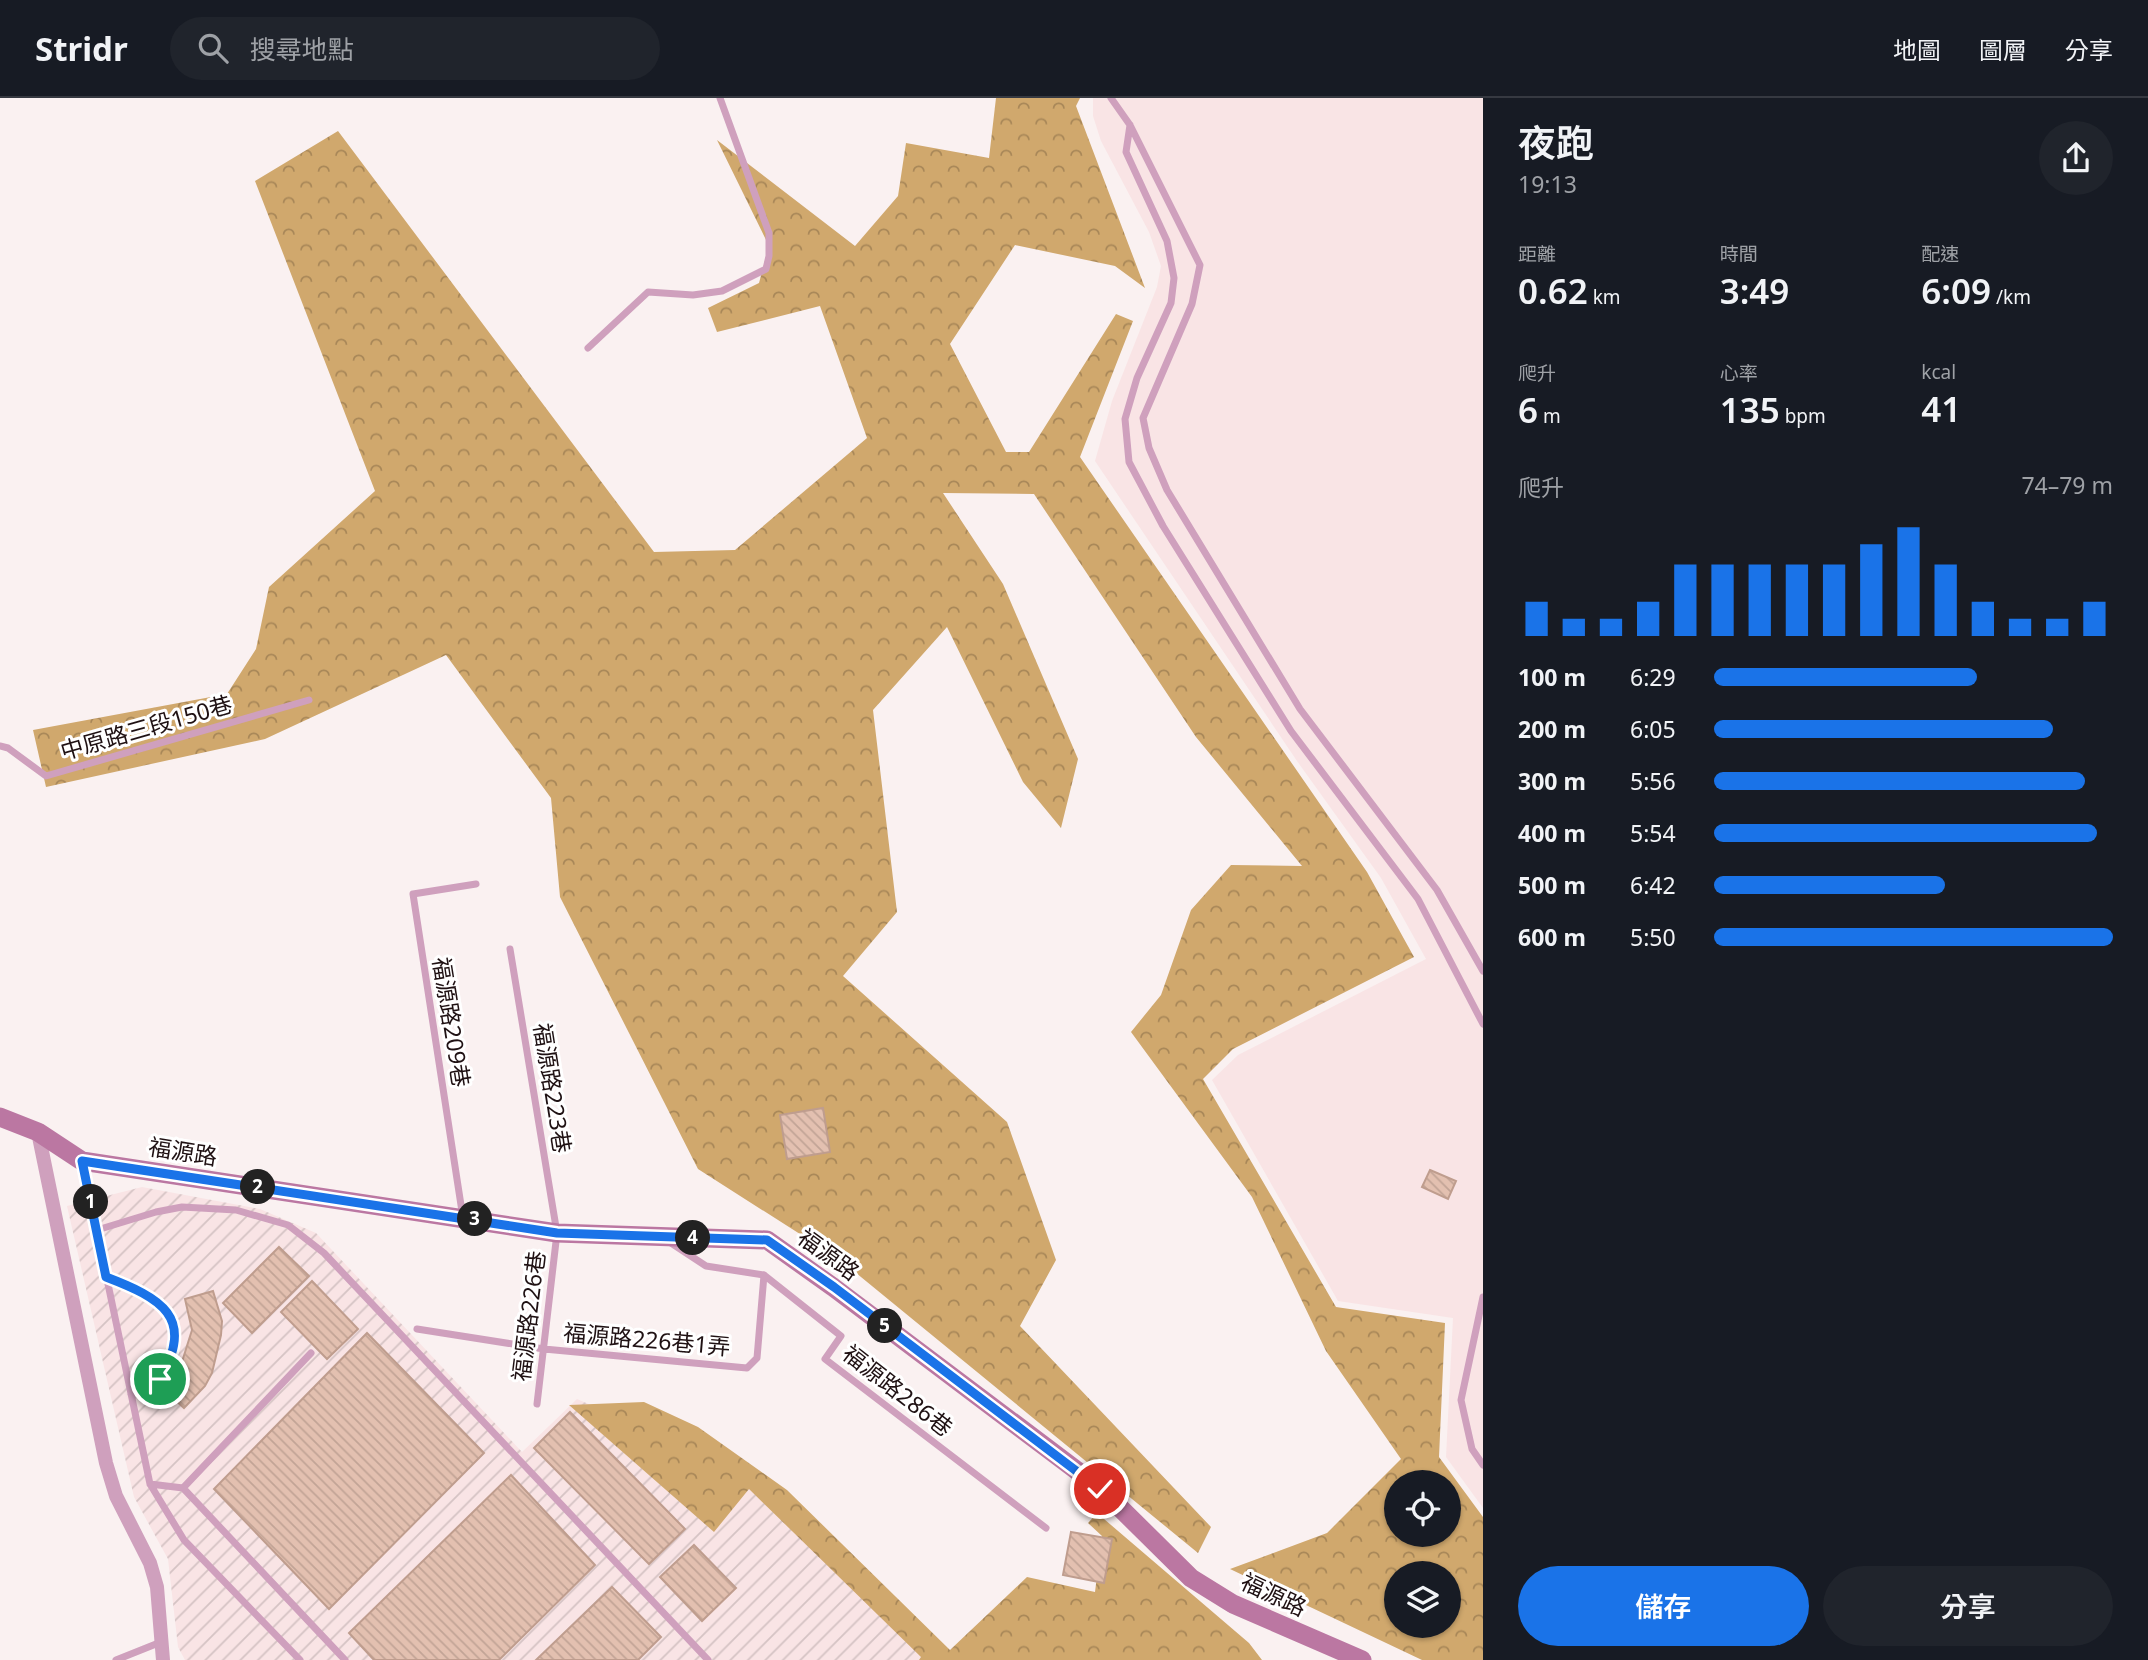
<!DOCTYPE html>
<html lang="zh-TW">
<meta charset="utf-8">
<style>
body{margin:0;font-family:"Noto Sans","Noto Sans TC",sans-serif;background:#20242c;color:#f1f3f6;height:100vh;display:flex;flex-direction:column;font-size:26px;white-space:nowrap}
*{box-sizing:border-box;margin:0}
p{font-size:23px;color:#9ea1a6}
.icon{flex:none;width:38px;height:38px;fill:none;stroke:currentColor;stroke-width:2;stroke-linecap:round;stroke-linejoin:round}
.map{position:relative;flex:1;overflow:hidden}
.sheet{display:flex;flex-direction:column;background:#171b24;width:665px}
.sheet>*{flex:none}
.controls{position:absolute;left:1384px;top:1372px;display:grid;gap:14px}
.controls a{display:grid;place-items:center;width:77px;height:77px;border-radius:50%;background:#171b24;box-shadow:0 2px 5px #0004;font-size:35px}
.pin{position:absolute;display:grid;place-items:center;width:60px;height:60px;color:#fff;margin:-30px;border:4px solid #fff;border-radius:50%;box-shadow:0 2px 7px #0007}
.km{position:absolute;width:35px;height:35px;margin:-18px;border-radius:50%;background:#222;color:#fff;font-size:19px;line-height:35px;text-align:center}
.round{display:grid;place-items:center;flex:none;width:74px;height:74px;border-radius:37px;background:#20242c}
.headline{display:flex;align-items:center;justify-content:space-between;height:119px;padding:0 35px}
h1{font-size:38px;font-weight:600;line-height:52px}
.figures{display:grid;grid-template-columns:repeat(3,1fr);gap:10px;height:119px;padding:7px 35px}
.figures div{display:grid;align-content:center}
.figures b{font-size:35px;font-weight:600}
.figures small{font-size:19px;font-weight:400}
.figures p{font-size:19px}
.chart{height:196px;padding:14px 35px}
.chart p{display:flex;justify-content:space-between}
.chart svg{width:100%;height:126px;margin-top:7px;stroke:#1a73e8;stroke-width:6}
.button{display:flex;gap:14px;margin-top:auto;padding:14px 35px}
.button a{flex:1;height:80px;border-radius:42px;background:#1a73e8;color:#fff;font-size:28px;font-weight:600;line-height:80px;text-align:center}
.button a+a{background:#20242c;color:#f1f3f6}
ul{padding:0 35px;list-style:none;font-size:23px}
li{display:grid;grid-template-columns:112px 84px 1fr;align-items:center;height:52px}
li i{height:18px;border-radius:9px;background:#1a73e8}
header{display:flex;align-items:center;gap:42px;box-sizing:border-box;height:98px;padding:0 35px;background:#171b24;border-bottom:2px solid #363941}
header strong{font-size:33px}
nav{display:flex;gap:38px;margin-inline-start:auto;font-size:24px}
.search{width:490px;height:63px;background:#20242c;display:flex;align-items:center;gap:18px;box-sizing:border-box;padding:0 24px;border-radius:38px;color:#9ea1a6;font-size:26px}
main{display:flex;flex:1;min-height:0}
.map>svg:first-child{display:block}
.built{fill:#f9e4e5}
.industrial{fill:url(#industrial-furrows)}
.forest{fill:url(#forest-crowns);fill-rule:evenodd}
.building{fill:url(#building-back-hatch);stroke:#bf9d8e;stroke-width:2}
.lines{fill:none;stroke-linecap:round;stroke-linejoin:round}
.lane{stroke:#cfa0bd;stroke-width:7}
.street{stroke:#cfa0bd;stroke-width:14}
.secondary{stroke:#bb77a2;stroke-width:19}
.route-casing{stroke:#fff;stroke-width:14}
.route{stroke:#1a73e8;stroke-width:9}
.labels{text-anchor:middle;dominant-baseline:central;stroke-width:6;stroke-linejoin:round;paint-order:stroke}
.street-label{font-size:23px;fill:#1f1113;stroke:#fff}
</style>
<header>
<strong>Stridr</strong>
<div class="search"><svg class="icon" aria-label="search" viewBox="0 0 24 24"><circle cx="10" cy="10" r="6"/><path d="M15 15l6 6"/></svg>搜尋地點</div>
<nav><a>地圖</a><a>圖層</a><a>分享</a></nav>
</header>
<main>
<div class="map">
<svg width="1483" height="1562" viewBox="0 0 1483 1562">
<defs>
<pattern id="industrial-furrows" width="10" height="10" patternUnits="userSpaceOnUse" patternTransform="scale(1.75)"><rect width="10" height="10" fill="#f9e4e5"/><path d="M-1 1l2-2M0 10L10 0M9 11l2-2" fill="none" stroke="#d5c3c4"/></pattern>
<pattern id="forest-crowns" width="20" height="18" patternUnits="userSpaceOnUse" patternTransform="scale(1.75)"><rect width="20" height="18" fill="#d0a86d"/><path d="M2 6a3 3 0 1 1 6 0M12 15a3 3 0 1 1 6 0" fill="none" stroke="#a88758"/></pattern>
<pattern id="building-back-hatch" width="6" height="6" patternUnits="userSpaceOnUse" patternTransform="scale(1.75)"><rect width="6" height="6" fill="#e3c0b0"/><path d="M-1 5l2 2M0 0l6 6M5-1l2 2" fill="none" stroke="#c2a496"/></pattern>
</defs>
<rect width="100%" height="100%" fill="#faf1f1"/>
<path class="built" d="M1093 0H1483V1410L1446 1359 1453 1220 1338 1203 1212 982 1238 957 1426 861 1381 780 1297 663 1095 363 1112 303 1157 189 1161 168 1149 134 1101 43 1093 18Z"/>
<path class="industrial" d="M142 1089 260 1111 316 1135 522 1354 577 1301 752 1377 947 1562H185L178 1549 168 1461 134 1399 67 1108Z"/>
<path class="forest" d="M996 0H1080L1076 8 1145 190 1115 168 1015 147 950 246 1006 354H1029L1116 216 1133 223 1080 359 1367 774 1414 859 1233 951 1203 981 1336 1209 1445 1225 1439 1359 1483 1419V1562H1422L1230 1471 1327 1435 1401 1361 1326 1253 1252 1099 1131 934 1161 897 1191 812 1231 767 1302 768 1196 639 1034 396 943 395 1003 486 1078 661 1061 730 1023 684 947 529 873 612 897 814 843 878 1007 1024 1056 1162 1020 1228 1211 1429 1198 1455 839 1161 698 1071 560 799 551 700 446 557 265 641 46 689 33 632 227 596 256 551 269 489 375 393 255 83 338 33 654 454 735 452 867 340 820 208 717 234 708 210 759 185 769 148 717 42 855 148 898 98 906 45 989 60ZM1396 1384H1449V1437H1396ZM1396 1475H1449V1528H1396Z
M644 1304 698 1329 787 1392 950 1552 1027 1479 1095 1494 1102 1438 1088 1425 1097 1415 1249 1545 1262 1562H919L921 1559 749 1391 714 1434 569 1307Z"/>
<path class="building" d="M823 1010 830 1054 787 1061 780 1017Z
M1430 1072 1456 1083 1448 1101 1422 1089Z
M279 1149 309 1178 252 1235 223 1205Z
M312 1183 358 1231 327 1261 281 1214Z
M213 1193 222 1223 221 1237 212 1275 205 1288 184 1310 161 1289 181 1267 192 1232 185 1201Z
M367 1235 484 1355 329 1511 214 1391Z
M570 1314 685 1431 649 1466 534 1350Z
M511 1377 595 1467 499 1562H374L349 1535Z
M1071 1434 1112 1441 1104 1485 1063 1477Z
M694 1447 736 1490 702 1523 660 1479Z
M612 1489 661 1539 638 1562H536Z"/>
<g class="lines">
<path class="lane" d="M1111 0 1130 27 1200 167 1192 206 1143 320 1149 350 1167 392 1300 611 1437 792 1483 873
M1130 27 1126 54 1167 143 1174 180 1171 205 1137 280 1125 321 1129 364 1163 428 1291 633 1418 801 1483 926
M588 250 648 194 693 197 722 193 766 171 769 158V135L720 0
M0 648 8 650 46 678 309 602
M510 851 557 1135 537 1306
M83 1067 150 1386 184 1442 300 1562
M463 1120 413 796 476 786
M97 1132 156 1114 182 1109 236 1112 288 1127 324 1155 708 1562
M764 1177 841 1238 825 1261 1046 1430
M106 1179C142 1192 179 1206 174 1251 173 1260 167 1274 161 1281 154 1287 140 1291 131 1296
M1483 1199 1461 1302 1472 1351 1483 1367
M417 1231 544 1251 747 1270 757 1260 764 1177 706 1168 671 1145
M311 1255 183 1390 345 1562
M150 1386 183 1390
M116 1562 161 1544"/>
<path class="street" d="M38 1034 106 1365 116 1398 150 1465 157 1489 163 1562"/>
<path class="secondary" d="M0 1019 38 1034 82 1063 557 1135 767 1142 833 1189 1100 1390 1191 1480 1233 1506 1362 1562"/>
</g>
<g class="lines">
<defs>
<path id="route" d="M160 1281C196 1219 161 1200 106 1179L82 1063 557 1135 767 1142 834 1189 1100 1391"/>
</defs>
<use href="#route" class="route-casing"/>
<use href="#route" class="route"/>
</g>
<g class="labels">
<g class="street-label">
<text transform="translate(146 629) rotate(-16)">中原路三段150巷</text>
<text transform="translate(452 924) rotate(81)">福源路209巷</text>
<text transform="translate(553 990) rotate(81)">福源路223巷</text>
<text transform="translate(183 1053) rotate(9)">福源路</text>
<text transform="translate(829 1156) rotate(36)">福源路</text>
<text transform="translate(528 1218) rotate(-83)">福源路226巷</text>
<text transform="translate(647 1241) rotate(5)">福源路226巷1弄</text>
<text transform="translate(898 1292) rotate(38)">福源路286巷</text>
<text transform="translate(1274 1496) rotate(25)">福源路</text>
</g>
</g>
</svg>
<div class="controls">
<a><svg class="icon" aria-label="locate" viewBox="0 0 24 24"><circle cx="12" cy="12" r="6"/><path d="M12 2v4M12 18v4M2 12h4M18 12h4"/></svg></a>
<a><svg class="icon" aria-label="layers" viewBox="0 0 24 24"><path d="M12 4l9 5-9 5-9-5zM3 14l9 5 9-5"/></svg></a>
</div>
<div class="pin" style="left:160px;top:1281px;background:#1e9e55"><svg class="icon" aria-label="arrive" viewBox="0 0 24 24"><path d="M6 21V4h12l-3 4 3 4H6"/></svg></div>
<div class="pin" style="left:1100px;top:1391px;background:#d93025"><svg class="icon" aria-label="check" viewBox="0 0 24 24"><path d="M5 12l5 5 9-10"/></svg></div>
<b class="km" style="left:91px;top:1104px">1</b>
<b class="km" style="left:258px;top:1089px">2</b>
<b class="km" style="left:475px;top:1121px">3</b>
<b class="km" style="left:693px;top:1140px">4</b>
<b class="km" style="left:885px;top:1228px">5</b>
</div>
<section class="sheet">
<div class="headline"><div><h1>夜跑</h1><p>19:13</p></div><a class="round"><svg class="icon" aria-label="share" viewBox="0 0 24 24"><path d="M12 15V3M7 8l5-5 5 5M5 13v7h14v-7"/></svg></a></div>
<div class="figures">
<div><p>距離</p><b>0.62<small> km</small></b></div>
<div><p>時間</p><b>3:49</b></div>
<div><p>配速</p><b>6:09<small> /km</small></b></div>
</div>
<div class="figures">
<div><p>爬升</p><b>6<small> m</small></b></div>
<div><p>心率</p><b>135<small> bpm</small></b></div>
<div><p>kcal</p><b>41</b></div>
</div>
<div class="chart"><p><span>爬升</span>74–79 m</p>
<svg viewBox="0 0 160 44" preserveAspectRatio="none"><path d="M5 44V32M15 44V38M25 44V38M35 44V32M45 44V19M55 44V19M65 44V19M75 44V19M85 44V19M95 44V12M105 44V6M115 44V19M125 44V32M135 44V38M145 44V38M155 44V32"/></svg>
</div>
<ul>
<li><b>100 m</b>6:29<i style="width:66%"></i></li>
<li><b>200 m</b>6:05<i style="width:85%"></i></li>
<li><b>300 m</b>5:56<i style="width:93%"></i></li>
<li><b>400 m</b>5:54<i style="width:96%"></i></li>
<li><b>500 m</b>6:42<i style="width:58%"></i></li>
<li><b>600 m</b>5:50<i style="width:100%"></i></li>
</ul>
<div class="button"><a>儲存</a><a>分享</a></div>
</section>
</main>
